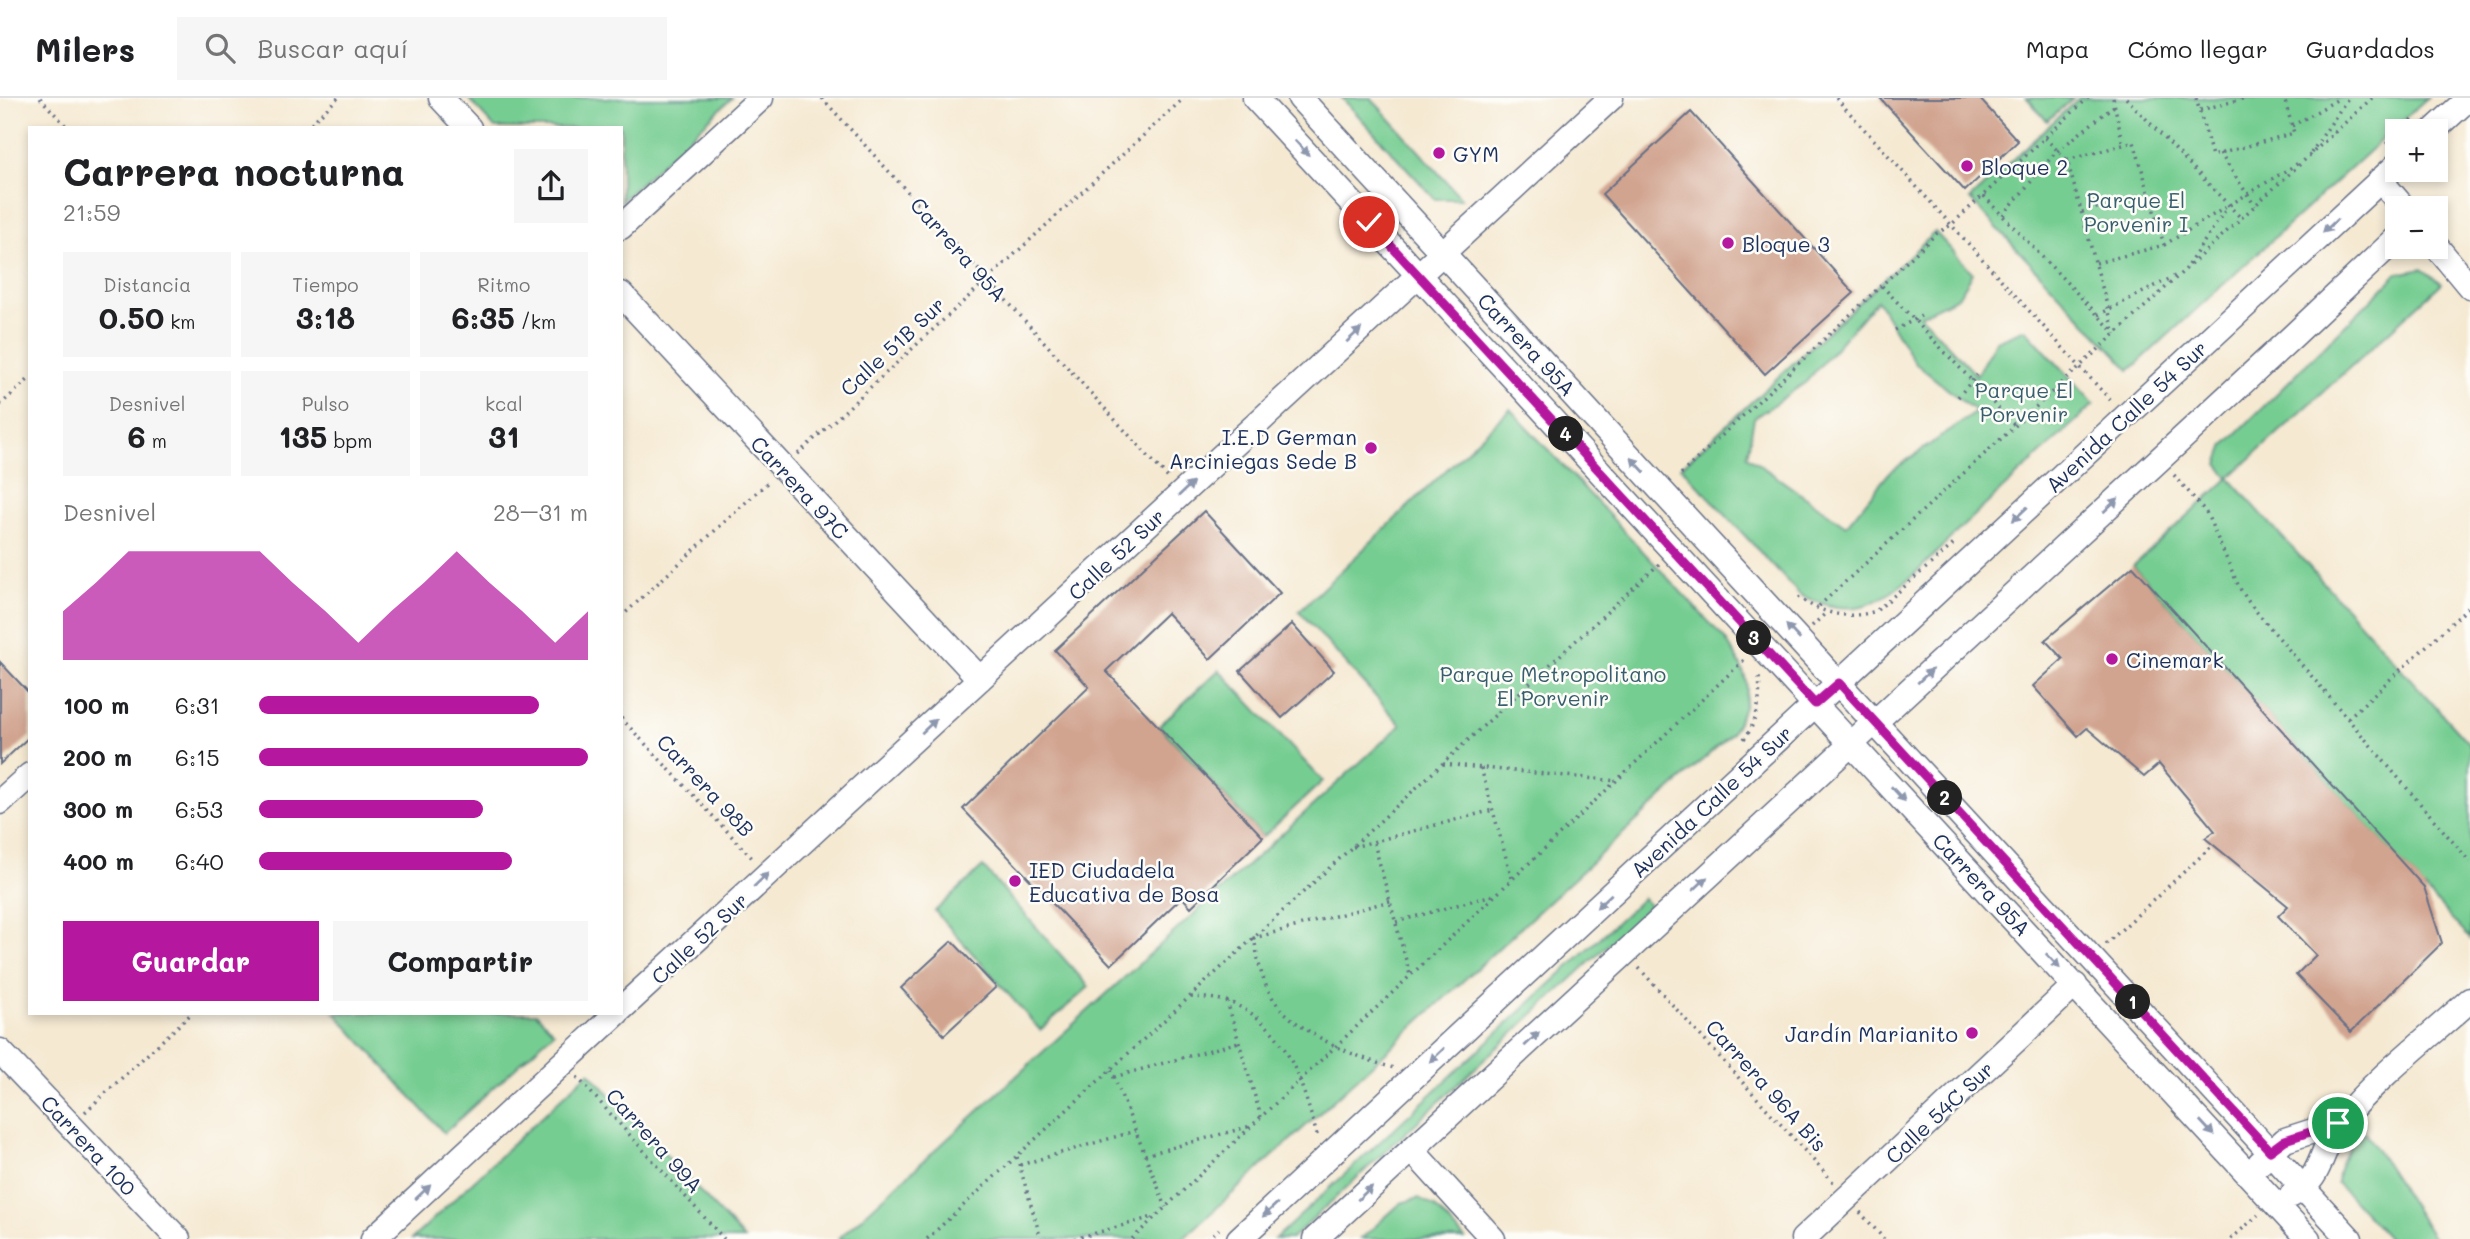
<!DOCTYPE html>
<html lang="es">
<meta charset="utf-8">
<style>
body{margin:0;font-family:Mali,sans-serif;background:#f6f6f6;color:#202124;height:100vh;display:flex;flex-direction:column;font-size:26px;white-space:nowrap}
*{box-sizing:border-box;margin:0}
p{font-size:23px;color:#757577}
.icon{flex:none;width:38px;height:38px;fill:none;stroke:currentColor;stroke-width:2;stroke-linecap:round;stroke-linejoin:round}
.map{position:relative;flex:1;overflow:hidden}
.panel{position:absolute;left:28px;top:28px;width:595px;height:889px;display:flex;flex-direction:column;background:#fff;border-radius:0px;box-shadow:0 4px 10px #0003}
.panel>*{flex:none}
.fabs{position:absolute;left:2385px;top:21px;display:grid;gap:14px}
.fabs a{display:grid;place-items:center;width:63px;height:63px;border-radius:0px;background:#fff;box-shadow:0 4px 10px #0003;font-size:35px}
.pin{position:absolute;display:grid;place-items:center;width:60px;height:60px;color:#fff;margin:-30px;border:4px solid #fff;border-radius:50%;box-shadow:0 2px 7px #0007}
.km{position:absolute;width:35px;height:35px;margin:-18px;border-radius:50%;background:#222;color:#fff;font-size:19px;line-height:35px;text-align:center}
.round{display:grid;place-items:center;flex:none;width:74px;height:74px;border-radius:0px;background:#f6f6f6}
.overview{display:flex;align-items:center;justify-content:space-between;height:119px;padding:0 35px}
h1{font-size:38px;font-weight:700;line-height:52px}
.figures{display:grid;grid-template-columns:repeat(3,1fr);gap:10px;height:119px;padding:7px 35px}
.figures div{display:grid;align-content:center;border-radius:0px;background:#f6f6f6;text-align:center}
.figures b{font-size:30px;font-weight:700}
.figures small{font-size:19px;font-weight:400}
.figures p{font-size:19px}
.chart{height:196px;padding:14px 35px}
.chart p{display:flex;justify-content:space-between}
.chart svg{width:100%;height:126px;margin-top:7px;fill:#b5179e;opacity:.7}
.cta{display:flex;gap:14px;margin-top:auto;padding:14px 35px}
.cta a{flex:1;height:80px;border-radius:0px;background:#b5179e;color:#fff;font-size:28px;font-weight:700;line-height:80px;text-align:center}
.cta a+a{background:#f6f6f6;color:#202124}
ul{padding:0 35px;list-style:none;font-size:23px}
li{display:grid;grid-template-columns:112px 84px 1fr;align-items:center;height:52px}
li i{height:18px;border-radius:9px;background:#b5179e}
header{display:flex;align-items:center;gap:42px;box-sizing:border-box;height:98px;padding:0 35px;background:#fff;border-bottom:2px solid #e0e0e0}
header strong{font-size:33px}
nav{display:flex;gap:38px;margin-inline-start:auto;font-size:24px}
.search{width:490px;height:63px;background:#f6f6f6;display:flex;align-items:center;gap:18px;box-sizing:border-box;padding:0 24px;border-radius:0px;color:#757577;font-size:26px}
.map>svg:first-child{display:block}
.green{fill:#76cd92;stroke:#487e78;stroke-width:2;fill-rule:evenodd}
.building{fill:#d1a490}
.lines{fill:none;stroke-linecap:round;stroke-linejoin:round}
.minor-casing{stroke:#677087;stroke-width:27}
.path{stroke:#677087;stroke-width:3.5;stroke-dasharray:2 5;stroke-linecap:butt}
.minor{stroke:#fff;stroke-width:24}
.oneway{fill:#8d97ae}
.route-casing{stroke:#fff;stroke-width:14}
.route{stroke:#b5179e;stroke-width:9}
.poi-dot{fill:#b5179e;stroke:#fdfcf7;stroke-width:2.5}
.labels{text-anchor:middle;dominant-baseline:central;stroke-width:5;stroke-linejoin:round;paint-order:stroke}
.poi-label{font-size:21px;fill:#1b2f5e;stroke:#fdfcf7;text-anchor:start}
.park-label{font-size:21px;fill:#365e6e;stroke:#fdfcf7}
.street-label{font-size:21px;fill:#1b2f5e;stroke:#fdfcf7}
</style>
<header>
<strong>Milers</strong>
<div class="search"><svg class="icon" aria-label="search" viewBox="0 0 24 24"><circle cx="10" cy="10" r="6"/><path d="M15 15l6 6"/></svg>Buscar aquí</div>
<nav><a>Mapa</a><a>Cómo llegar</a><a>Guardados</a></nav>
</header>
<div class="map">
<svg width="2470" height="1141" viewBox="0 0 2470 1141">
<rect width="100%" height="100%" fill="#fdfcf7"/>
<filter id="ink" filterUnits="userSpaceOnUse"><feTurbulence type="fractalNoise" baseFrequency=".0143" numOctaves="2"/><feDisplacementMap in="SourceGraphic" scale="14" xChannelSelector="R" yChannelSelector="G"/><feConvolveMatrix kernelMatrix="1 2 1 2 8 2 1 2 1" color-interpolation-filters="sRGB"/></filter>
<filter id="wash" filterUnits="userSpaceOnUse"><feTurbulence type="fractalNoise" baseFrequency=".00686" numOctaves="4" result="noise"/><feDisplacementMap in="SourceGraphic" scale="28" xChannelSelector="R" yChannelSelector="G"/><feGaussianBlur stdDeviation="1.57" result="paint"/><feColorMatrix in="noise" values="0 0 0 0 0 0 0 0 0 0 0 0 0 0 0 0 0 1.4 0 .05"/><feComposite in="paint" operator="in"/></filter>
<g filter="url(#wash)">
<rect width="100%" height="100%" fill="#f5e9d2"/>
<path class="green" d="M468 0H732L621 103V30H495Z
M1342 0H1371L1462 101H1435Z
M2027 0H2073L2047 23Z
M2079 0H2427L2130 272 1970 101Z
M1935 134 1973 175 1958 199 1920 217 1976 277 1996 243 2025 231 2094 306C2050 347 2006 388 1962 429 1933 456 1901 498 1862 508 1841 513 1819 506 1800 497L1681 369ZM1877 202 1915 265 1976 314 1889 375 1846 428 1747 358 1754 320 1806 284Z
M2422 171 2442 185 2229 380 2470 647V841L2133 468 2229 380 2218 366 2225 347 2397 176Z
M1510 311 1725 541C1750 579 1755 594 1732 635L1183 1141H838L1401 627 1299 513Z
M1219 572 1323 683 1263 739 1159 628Z
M983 769 1089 889 1040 932 935 813Z
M1643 800 1650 808 1291 1141H1275Z
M335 915H536L554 934 444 1035Z
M589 974 744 1141H412Z
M2365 1034 2434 1141H2389L2337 1085C2338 1063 2348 1048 2365 1034Z
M1419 1100 1435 1109 1465 1141H1361L1401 1105Z"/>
<g id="blocks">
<path class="building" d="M1880 0H1979L2018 43 1965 93Z
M1691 14 1854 195 1765 276 1602 96Z
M1204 413 1280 495 1210 561 1167 515 1106 573 1263 739 1191 809 1182 799 1111 867 963 711 1089 589 1055 552Z
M2133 468 2424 789 2442 845 2351 934 2296 877 2316 857 2278 818 2288 808 2205 740 2215 733 2159 666 2144 679 2087 630 2078 638 2033 588 2063 561 2045 542Z
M1292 526 1334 573 1282 620 1240 573Z
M0 564 30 596V638L0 666Z
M952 843 996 889 944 937 901 890Z"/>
</g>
</g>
<g filter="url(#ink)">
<use href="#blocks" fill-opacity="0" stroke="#677087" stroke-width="2"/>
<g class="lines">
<defs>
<path id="minor" d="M441 0 469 30
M1255 0 2308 1141
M1300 0 2350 1141
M2433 33 2469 0
M2380 82 2404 110
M621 129 761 0
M2436 148 2470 189
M621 196 980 581
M0 704 30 677
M621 911 1611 0
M0 953 178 1141
M1412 1052 1493 1141
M2260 1065 2285 1042 2338 1025
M2292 1097C2324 1081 2320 1048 2341 1023 2378 978 2427 941 2470 902
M373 1141 617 915
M1239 1141 2398 66
M1315 1141 2292 239 2398 139
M1803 1141 2075 887"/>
</defs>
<use href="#minor" class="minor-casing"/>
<path class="path" d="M40 0 68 30
M822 0 1169 381
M1836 0 2112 304
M2113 0 2123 47
M2126 0 2241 120
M2196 0 2212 58 2294 35 2284 0
M2200 12 2246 0
M2292 28 2340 0
M306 30 338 0
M2401 33 2415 20
M2045 40 2067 62
M2387 46 2398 37
M2220 55 2255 108
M2311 55 2348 0
M1984 98 2114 234
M2082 114 2149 96
M2003 117 2055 55 2114 8
M2164 147 2300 64
M2096 165 2164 147 2134 44 2067 62 2115 236
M2188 167 2227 110
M1882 188 2015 328
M2098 217 2177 177
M1895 232 1921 218
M1958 299 1977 277
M0 307 30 280
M798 356 1184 0
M1681 376 1936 136 1951 127 2088 0
M2174 377 2206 414 2239 489 2250 506 2470 764
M1798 499C1822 516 1848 522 1876 513L1955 445
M1819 508 2372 0
M621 519 769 383
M1812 528 1827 514
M621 620 754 762
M2348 620 2470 508
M1744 641C1758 623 1761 600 1759 578
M1443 666 1617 683
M1481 670 1512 781
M1374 745 1410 877
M1353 749 1493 712
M1390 803 1254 840C1258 860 1260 879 1271 897 1290 932 1356 960 1394 970
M1396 824 1496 796
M2106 846 2213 747
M1639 870 1834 1085
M1191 899C1203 900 1218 900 1229 904 1289 927 1301 985 1318 1040
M1227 903 1261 1019
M1111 972 1166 1109
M577 979 724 1141
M1114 979 1239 944
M85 1014 192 915
M1145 1057 1251 1028
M1017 1059 1041 1141
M1020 1067 1135 1033
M1860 1114 1884 1141
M927 1141 1659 466
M1074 1141 1153 1119
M1132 1141 1745 561
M1208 1141 1219 1131
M2231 1141 2258 1117"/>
<use href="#minor" class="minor"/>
</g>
<defs><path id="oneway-solid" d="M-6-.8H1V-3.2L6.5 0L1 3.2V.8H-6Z" transform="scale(1.75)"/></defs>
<g class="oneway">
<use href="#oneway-solid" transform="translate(1302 50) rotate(47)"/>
<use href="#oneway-solid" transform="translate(2330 128) rotate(137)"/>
<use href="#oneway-solid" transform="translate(1354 237) rotate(-43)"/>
<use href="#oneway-solid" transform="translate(1638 367) rotate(-133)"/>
<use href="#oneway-solid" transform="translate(1186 391) rotate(-43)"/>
<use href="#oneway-solid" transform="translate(2111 407) rotate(-43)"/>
<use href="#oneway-solid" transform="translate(2020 416) rotate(137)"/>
<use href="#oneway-solid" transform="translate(1793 534) rotate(-133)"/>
<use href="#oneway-solid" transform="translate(1925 578) rotate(-43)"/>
<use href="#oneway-solid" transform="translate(929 628) rotate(-43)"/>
<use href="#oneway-solid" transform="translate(1898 696) rotate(47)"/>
<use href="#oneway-solid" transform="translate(761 782) rotate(-43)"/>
<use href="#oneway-solid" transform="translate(1700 786) rotate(-43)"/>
<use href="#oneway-solid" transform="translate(1604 803) rotate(137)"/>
<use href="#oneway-solid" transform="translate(2053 863) rotate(47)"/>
<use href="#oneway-solid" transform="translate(1532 941) rotate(-43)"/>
<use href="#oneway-solid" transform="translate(1437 957) rotate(137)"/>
<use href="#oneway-solid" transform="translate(2207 1030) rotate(47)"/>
<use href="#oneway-solid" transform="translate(423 1094) rotate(-43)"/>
<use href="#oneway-solid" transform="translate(1365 1095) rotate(-43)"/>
<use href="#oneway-solid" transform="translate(1270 1112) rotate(137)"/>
</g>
</g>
<g class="lines" filter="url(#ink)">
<defs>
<path id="route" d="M1369 124 1815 606 1839 585 2270 1053 2285 1042 2338 1025"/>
</defs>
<use href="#route" class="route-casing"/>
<use href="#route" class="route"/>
</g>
<g class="poi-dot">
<circle cx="1439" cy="55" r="7"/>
<circle cx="1967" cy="68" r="7"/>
<circle cx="1728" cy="145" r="7"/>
<circle cx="1371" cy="350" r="7"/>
<circle cx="2112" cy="561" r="7"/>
<circle cx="1015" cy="783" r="7"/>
<circle cx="1972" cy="935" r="7"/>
</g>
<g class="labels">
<g class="poi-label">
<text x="1453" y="55">GYM</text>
<text x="1981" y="68">Bloque 2</text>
<text x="1742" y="145">Bloque 3</text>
<text x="1357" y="338" text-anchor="end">I.E.D German<tspan x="1357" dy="24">Arciniegas Sede B</tspan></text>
<text x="2126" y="561">Cinemark</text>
<text x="1029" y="771">IED Ciudadela<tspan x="1029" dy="24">Educativa de Bosa</tspan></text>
<text x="1958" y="935" text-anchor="end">Jardín Marianito</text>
</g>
<g class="park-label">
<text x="2136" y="101">Parque El<tspan x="2136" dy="24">Porvenir I</tspan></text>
<text x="2024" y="291">Parque El<tspan x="2024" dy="24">Porvenir</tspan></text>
<text x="1553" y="575">Parque Metropolitano<tspan x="1553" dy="24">El Porvenir</tspan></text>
</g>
<g class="street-label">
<text transform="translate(959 151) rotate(48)">Carrera 95A</text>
<text transform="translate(1527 246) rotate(47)">Carrera 95A</text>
<text transform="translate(892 248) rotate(-43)">Calle 51B Sur</text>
<text transform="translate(2126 318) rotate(-43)">Avenida Calle 54 Sur</text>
<text transform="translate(800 389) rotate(47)">Carrera 97C</text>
<text transform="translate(1116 456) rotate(-43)">Calle 52 Sur</text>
<text transform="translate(706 687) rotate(47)">Carrera 98B</text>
<text transform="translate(1711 703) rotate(-43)">Avenida Calle 54 Sur</text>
<text transform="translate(1982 786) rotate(47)">Carrera 95A</text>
<text transform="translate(699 840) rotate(-43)">Calle 52 Sur</text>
<text transform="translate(1767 987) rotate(48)">Carrera 96A Bis</text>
<text transform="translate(1939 1014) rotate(-43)">Calle 54C Sur</text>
<text transform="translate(655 1042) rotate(48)">Carrera 99A</text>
<text transform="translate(89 1047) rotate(47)">Carrera 100</text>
</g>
</g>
</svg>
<div class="fabs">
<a>+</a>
<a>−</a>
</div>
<div class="pin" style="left:2338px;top:1025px;background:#1e9e55"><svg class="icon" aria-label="arrive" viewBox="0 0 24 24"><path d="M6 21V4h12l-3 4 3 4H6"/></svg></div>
<div class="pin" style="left:1369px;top:124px;background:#d93025"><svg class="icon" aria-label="check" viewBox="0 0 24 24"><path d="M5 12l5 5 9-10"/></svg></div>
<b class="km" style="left:2133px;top:904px">1</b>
<b class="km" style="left:1945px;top:700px">2</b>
<b class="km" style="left:1754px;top:540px">3</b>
<b class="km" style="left:1566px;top:336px">4</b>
<section class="panel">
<div class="overview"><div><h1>Carrera nocturna</h1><p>21:59</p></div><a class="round"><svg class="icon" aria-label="share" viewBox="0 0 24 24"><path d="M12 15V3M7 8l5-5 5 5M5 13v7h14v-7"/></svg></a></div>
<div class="figures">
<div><p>Distancia</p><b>0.50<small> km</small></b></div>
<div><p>Tiempo</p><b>3:18</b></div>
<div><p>Ritmo</p><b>6:35<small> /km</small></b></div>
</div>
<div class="figures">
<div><p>Desnivel</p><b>6<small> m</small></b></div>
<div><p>Pulso</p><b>135<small> bpm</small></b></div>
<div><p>kcal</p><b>31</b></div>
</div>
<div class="chart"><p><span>Desnivel</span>28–31 m</p>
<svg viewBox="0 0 160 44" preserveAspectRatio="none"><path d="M0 44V27L10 17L20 6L30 6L40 6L50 6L60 6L70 17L80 27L90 38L100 27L110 17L120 6L130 17L140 27L150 38L160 27V44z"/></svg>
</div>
<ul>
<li><b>100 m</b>6:31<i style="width:85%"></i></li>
<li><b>200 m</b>6:15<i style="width:100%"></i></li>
<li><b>300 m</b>6:53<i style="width:68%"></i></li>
<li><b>400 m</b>6:40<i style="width:77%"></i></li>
</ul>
<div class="cta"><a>Guardar</a><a>Compartir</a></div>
</section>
</div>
